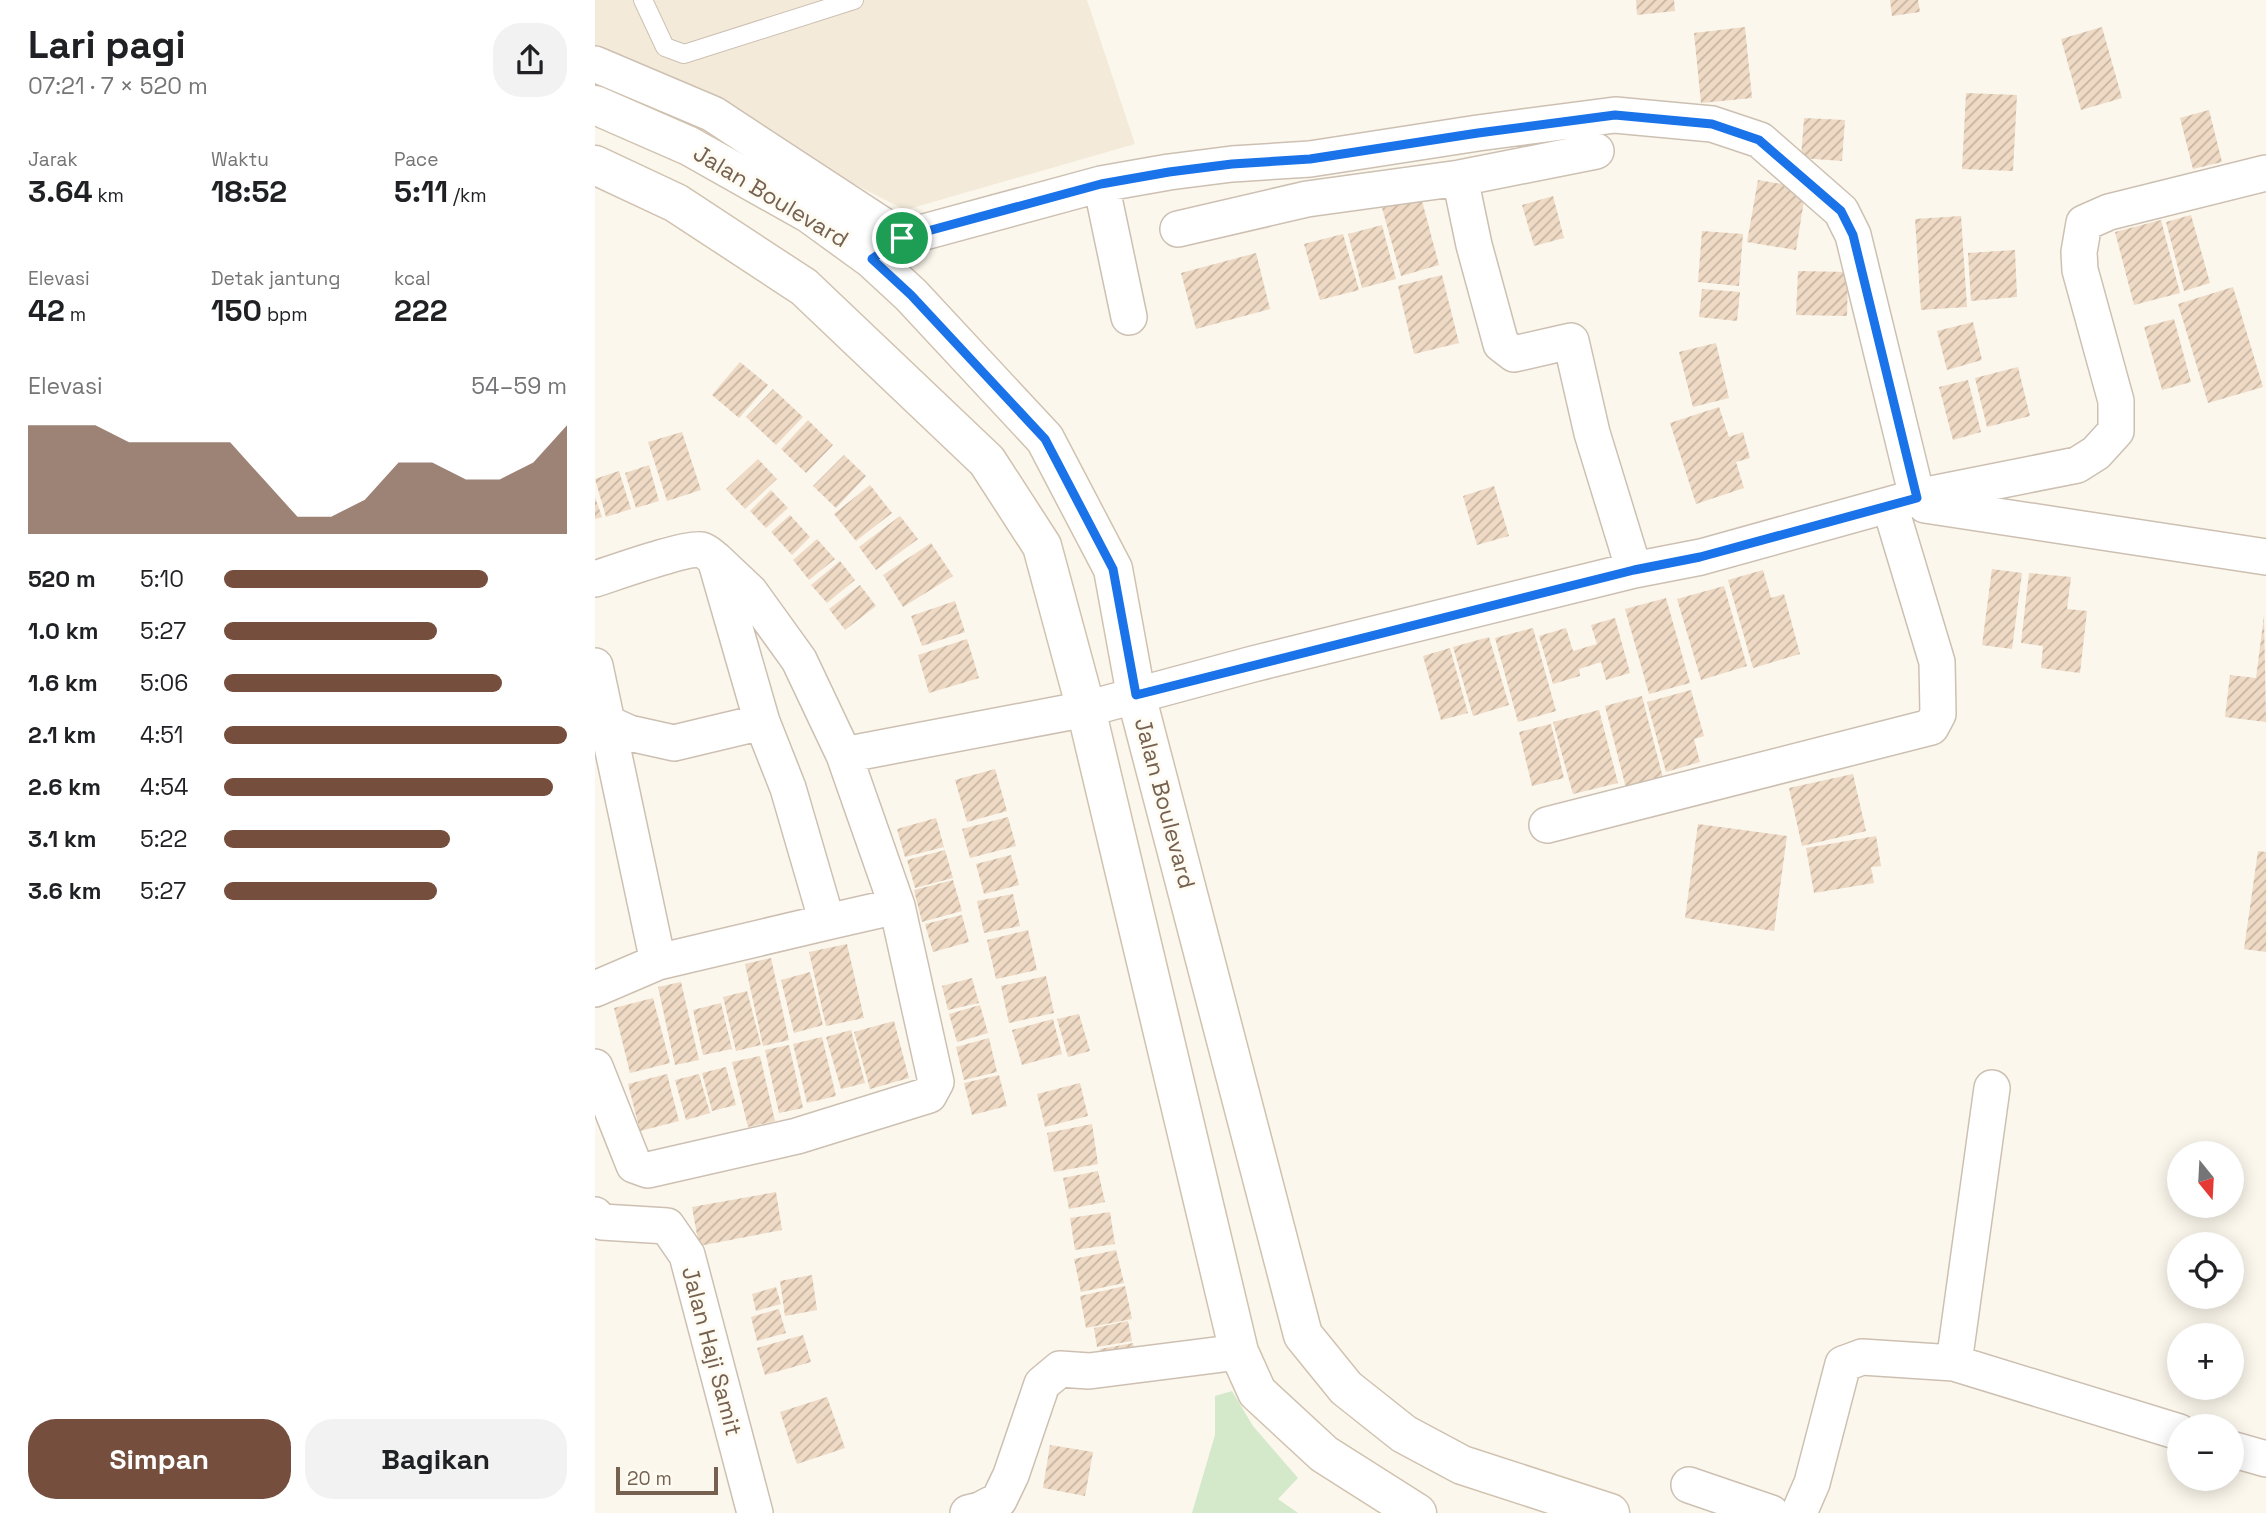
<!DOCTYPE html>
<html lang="id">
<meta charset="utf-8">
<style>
body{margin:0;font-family:"Space Grotesk",sans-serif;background:#f2f2f2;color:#202124;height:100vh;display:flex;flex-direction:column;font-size:26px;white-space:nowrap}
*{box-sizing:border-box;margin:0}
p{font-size:23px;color:#757577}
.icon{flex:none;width:38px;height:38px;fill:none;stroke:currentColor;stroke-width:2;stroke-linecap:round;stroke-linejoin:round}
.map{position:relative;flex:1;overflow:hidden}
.details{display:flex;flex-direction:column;background:#fff;width:595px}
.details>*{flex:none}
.needle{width:46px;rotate:162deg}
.buttons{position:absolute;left:1572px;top:1141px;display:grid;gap:14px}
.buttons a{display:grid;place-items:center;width:77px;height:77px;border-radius:50%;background:#fff;box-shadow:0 4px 18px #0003;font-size:35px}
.scale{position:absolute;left:21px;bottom:18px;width:102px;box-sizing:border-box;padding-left:7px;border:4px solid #766150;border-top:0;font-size:19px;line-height:24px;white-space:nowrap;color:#766150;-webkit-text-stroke:5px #fefbf2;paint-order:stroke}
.pin{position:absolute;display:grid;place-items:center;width:60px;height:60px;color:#fff;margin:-30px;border:4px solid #fff;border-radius:50%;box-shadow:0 2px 7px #0007}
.round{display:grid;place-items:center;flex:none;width:74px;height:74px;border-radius:28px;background:#f2f2f2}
.headline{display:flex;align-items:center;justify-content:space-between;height:119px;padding:0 28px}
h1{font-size:38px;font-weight:600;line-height:52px}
.stats{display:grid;grid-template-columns:repeat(3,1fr);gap:10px;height:119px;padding:7px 28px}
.stats div{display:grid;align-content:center}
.stats b{font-size:30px;font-weight:600}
.stats small{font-size:19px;font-weight:400}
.stats p{font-size:19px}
.chart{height:196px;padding:14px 28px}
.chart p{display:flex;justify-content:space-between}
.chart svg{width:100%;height:126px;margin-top:7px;fill:#754e3d;opacity:.7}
.primary-button{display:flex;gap:14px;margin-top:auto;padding:14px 28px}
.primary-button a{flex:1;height:80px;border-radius:28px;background:#754e3d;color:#fff;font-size:28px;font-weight:600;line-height:80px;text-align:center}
.primary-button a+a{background:#f2f2f2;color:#202124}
ul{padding:0 28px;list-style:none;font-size:23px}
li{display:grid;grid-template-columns:112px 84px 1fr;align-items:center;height:52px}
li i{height:18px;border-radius:9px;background:#754e3d}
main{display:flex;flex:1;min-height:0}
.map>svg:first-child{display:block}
.residential{fill:#f3eada}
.green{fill:#d3e9ca}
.building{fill:url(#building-hatch)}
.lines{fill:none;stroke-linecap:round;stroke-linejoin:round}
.lane-casing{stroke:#cdc0b2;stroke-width:20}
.street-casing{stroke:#cdc0b2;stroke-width:38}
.secondary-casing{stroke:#d0c2af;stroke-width:41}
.lane{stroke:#fff;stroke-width:18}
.street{stroke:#fff;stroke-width:35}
.secondary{stroke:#fff;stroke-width:38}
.route-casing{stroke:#fff;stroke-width:14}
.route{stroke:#1a73e8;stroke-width:9}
.labels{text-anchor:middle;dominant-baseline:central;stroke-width:6;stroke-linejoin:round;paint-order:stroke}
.street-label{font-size:23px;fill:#766150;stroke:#fefbf2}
</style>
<main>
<section class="details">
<div class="headline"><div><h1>Lari pagi</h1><p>07:21 · 7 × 520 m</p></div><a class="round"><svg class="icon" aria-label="share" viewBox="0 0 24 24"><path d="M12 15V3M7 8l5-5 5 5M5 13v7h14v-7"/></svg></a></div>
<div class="stats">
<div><p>Jarak</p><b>3.64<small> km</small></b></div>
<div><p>Waktu</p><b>18:52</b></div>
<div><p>Pace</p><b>5:11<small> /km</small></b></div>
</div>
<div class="stats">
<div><p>Elevasi</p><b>42<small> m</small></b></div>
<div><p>Detak jantung</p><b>150<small> bpm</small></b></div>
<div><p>kcal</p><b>222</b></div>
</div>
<div class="chart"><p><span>Elevasi</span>54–59 m</p>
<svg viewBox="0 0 160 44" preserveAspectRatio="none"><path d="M0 44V6L10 6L20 6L30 12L40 12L50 12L60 12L70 25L80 38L90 38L100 32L110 19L120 19L130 25L140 25L150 19L160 6V44z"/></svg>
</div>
<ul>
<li><b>520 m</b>5:10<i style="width:77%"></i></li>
<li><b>1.0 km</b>5:27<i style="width:62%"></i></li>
<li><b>1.6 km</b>5:06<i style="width:81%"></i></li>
<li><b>2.1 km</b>4:51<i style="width:100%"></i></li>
<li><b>2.6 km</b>4:54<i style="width:96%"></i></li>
<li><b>3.1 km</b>5:22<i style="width:66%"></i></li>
<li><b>3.6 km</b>5:27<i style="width:62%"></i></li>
</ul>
<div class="primary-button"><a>Simpan</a><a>Bagikan</a></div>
</section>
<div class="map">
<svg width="1671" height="1513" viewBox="0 0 1671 1513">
<defs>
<pattern id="building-hatch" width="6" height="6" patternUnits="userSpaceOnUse" patternTransform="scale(1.75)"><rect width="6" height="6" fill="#efdac5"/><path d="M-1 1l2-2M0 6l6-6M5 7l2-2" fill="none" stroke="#c6b4a2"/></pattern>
</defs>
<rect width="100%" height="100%" fill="#fbf7ec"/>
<path class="residential" d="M0 0H492L540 144 310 210 0 52Z"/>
<path class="green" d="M637 1391 658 1426 703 1478 683 1499 703 1513H597L620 1435V1396Z"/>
<path class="building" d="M1041 0H1079L1080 11 1042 15Z
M1295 0H1323L1325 12 1297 16Z
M1150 27 1157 98 1106 103 1099 33Z
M1507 27 1527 98 1486 110 1466 39Z
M1371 93 1422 95 1418 171 1367 169Z
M1614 110 1627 162 1598 169 1585 118Z
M1209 118 1250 120 1247 161 1206 158Z
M1163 180 1211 188 1201 250 1152 242Z
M958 196 969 238 939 246 927 205Z
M826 197 844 265 806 276 787 208Z
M1596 215 1615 283 1589 291 1571 222Z
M1366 216 1372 307 1326 310 1320 219Z
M1566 220 1585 293 1539 305 1520 232Z
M787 225 801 279 767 288 753 234Z
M1107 231 1148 234 1144 286 1103 282Z
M748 234 764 290 725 300 709 244Z
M1420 250 1422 297 1376 301 1373 253Z
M661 253 675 309 601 329 586 273Z
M1203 271 1253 272 1252 316 1201 315Z
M847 275 864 343 819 354 803 286Z
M1638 287 1668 387 1613 403 1583 304Z
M1107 289 1145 292 1142 321 1104 317Z
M1579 319 1596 382 1567 390 1549 327Z
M1378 322 1387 360 1352 370 1342 331Z
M1121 343 1134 398 1098 407 1084 352Z
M145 362 173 385 144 418 117 395Z
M1423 367 1435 416 1392 427 1380 378Z
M1373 380 1386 432 1358 440 1344 387Z
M178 389 208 417 181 445 151 417Z
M1124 407 1134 437 1148 432 1155 458 1141 462 1149 488 1101 504 1075 423Z
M213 420 238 445 211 473 186 449Z
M87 432 106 490 72 501 53 442Z
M249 455 271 476 241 508 218 486Z
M163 459 182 479 150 509 131 489Z
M54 465 64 501 41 508 30 473Z
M24 471 36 509 11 517 0 479Z
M275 485 297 513 261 541 239 514Z
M899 486 914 536 882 545 868 496Z
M176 490 193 508 171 528 155 511Z
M0 497 7 517 0 519Z
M195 515 215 537 197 555 176 532Z
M305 516 323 539 281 570 264 547Z
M222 539 240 559 214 580 198 560Z
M336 543 358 576 308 607 288 575Z
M245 561 260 580 232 603 216 585Z
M1397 569 1427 573 1417 649 1387 645Z
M1168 570 1176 598 1189 594 1205 654 1158 668 1133 580Z
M1434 573 1476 577 1472 609 1492 611 1485 673 1446 668 1448 646 1426 643Z
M265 585 281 606 250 630 234 609Z
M1129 586 1152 666 1106 680 1082 599Z
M1071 598 1095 683 1054 694 1030 609Z
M360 601 370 632 327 646 316 616Z
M1669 616 1671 722 1630 717 1635 675 1661 678Z
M1020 618 1035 673 1011 680 1006 662 984 669 985 676 958 684 944 636 971 628 978 651 1002 644 996 625Z
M938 628 961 711 923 722 900 638Z
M894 637 914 705 878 716 858 647Z
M372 639 384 678 334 693 323 655Z
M855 648 873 713 846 720 828 656Z
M1096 690 1109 736 1099 739 1105 762 1071 772 1052 702Z
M1047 696 1068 778 1031 788 1010 706Z
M1004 710 1023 783 978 794 958 722Z
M956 724 969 778 937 786 924 732Z
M400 769 412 811 372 822 360 780Z
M1258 774 1271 831 1207 846 1194 788Z
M413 817 421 846 375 858 367 829Z
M341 818 349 847 310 857 302 829Z
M1103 824 1192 836 1179 931 1090 918Z
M1281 836 1286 866 1276 867 1279 883 1219 893 1211 848Z
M350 850 358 878 320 888 312 860Z
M1663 851 1671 852V952L1649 949Z
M416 855 424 885 389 894 381 864Z
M358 880 367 911 327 922 319 890Z
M418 894 425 926 389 933 382 901Z
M367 915 374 942 338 952 330 924Z
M433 930 442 970 401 979 392 940Z
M252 944 269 1018 231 1026 214 952Z
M176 958 194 1040 168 1046 150 964Z
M215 972 228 1025 199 1033 186 980Z
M451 976 459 1013 414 1023 406 986Z
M377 978 384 1003 353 1010 347 986Z
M86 982 104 1060 80 1065 63 987Z
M152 991 166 1045 141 1051 128 997Z
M58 998 75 1063 35 1073 19 1008Z
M126 1003 137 1049 108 1055 98 1010Z
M385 1005 393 1033 362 1042 354 1014Z
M484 1014 495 1051 473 1057 462 1019Z
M458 1019 467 1054 427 1065 417 1030Z
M299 1021 314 1078 275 1089 259 1032Z
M256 1030 270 1083 246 1089 231 1037Z
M227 1037 241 1096 212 1103 198 1044Z
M394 1038 402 1072 369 1080 361 1047Z
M194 1045 208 1108 184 1113 170 1050Z
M165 1056 180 1121 153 1127 137 1062Z
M131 1067 141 1105 117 1111 107 1073Z
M72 1074 84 1121 45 1131 33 1084Z
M104 1074 115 1113 91 1120 80 1080Z
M404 1075 412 1106 377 1115 369 1083Z
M485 1083 493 1116 450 1127 442 1094Z
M497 1124 503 1164 459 1172 452 1133Z
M503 1171 510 1202 474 1209 468 1178Z
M181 1192 187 1230 104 1246 97 1207Z
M515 1212 520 1244 480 1250 475 1218Z
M521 1250 529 1283 486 1292 479 1259Z
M217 1275 222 1310 190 1316 185 1281Z
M530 1286 537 1319 491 1328 485 1296Z
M181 1287 186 1304 161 1311 157 1294Z
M184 1309 191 1333 162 1341 156 1317Z
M533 1321 537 1341 502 1347 499 1328Z
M208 1335 216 1362 170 1375 162 1348Z
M538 1343 540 1357 508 1363 505 1349Z
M232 1397 250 1448 202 1464 185 1412Z
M455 1445 498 1452 490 1496 448 1488Z"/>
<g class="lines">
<defs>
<path id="lane" d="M48 0 70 47 89 54 259 0"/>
<path id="street" d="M0 64 118 114 307 238
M865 178 879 245 906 344 919 354 976 341 997 433 1039 570
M506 184 534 317
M583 229 712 199 865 178 1001 151
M277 259 307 238 506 184 574 172 637 164 715 159 883 133 1020 115 1117 124 1165 140 1246 211 1258 235 1322 497
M1330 505 1671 557
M0 579C19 573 91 547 106 550 111 551 116 556 120 559L167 722 193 788 232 922 63 962 0 989
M0 666 63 962
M12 723 34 733 79 743 167 722
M249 755 491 709 658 664 1039 570 1106 557 1322 497 1482 465 1501 453 1521 431V401L1485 270 1484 252 1489 223 1514 212 1671 173
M952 825 1336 727 1343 714 1342 662 1295 506
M232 922 302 906
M0 1067 39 1165 53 1170 202 1136 334 1095 341 1082 302 906 249 755 204 660 155 592 120 559
M0 1215 7 1222 72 1226 92 1255 160 1513
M1359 1363 1397 1088
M1636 1449 1671 1459
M1094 1485 1176 1513
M373 1513 385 1510 404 1500 416 1475 447 1384 465 1369 494 1371 644 1352
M1204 1513 1217 1483 1248 1364 1267 1357 1359 1363 1584 1432"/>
<path id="secondary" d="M0 105 94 146 215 214 277 259 316 295 450 439 518 569 541 695 708 1335 751 1388 809 1434 867 1465 1015 1513
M0 165 81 203 209 287 392 461 447 546 491 709 644 1352 662 1392 729 1454 822 1513"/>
</defs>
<use href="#lane" class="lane-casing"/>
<use href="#street" class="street-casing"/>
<use href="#secondary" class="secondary-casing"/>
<use href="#lane" class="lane"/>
<use href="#street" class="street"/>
<use href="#secondary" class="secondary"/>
</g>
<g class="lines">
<defs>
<path id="route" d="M1020 115 1117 124 1164 140 1246 211 1258 235 1322 498 1105 557 1039 570 541 695 518 569 450 439 316 295 277 259 307 238 506 184 574 172 637 164 715 159 883 133Z"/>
</defs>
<use href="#route" class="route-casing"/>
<use href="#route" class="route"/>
</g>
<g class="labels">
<g class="street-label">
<text transform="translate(176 196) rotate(31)">Jalan Boulevard</text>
<text transform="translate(570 803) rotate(75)">Jalan Boulevard</text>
<text transform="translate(117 1351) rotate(75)">Jalan Haji Samit</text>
</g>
</g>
</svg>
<div class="buttons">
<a><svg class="needle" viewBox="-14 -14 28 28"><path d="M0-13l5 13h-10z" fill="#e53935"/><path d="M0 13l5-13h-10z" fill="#757577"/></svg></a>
<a><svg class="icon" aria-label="locate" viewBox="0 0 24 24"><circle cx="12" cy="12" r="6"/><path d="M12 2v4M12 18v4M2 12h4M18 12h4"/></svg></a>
<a>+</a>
<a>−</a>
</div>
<div class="scale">20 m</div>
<div class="pin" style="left:307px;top:238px;background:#1e9e55"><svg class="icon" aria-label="arrive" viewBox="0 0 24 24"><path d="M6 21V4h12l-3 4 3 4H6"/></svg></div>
</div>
</main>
